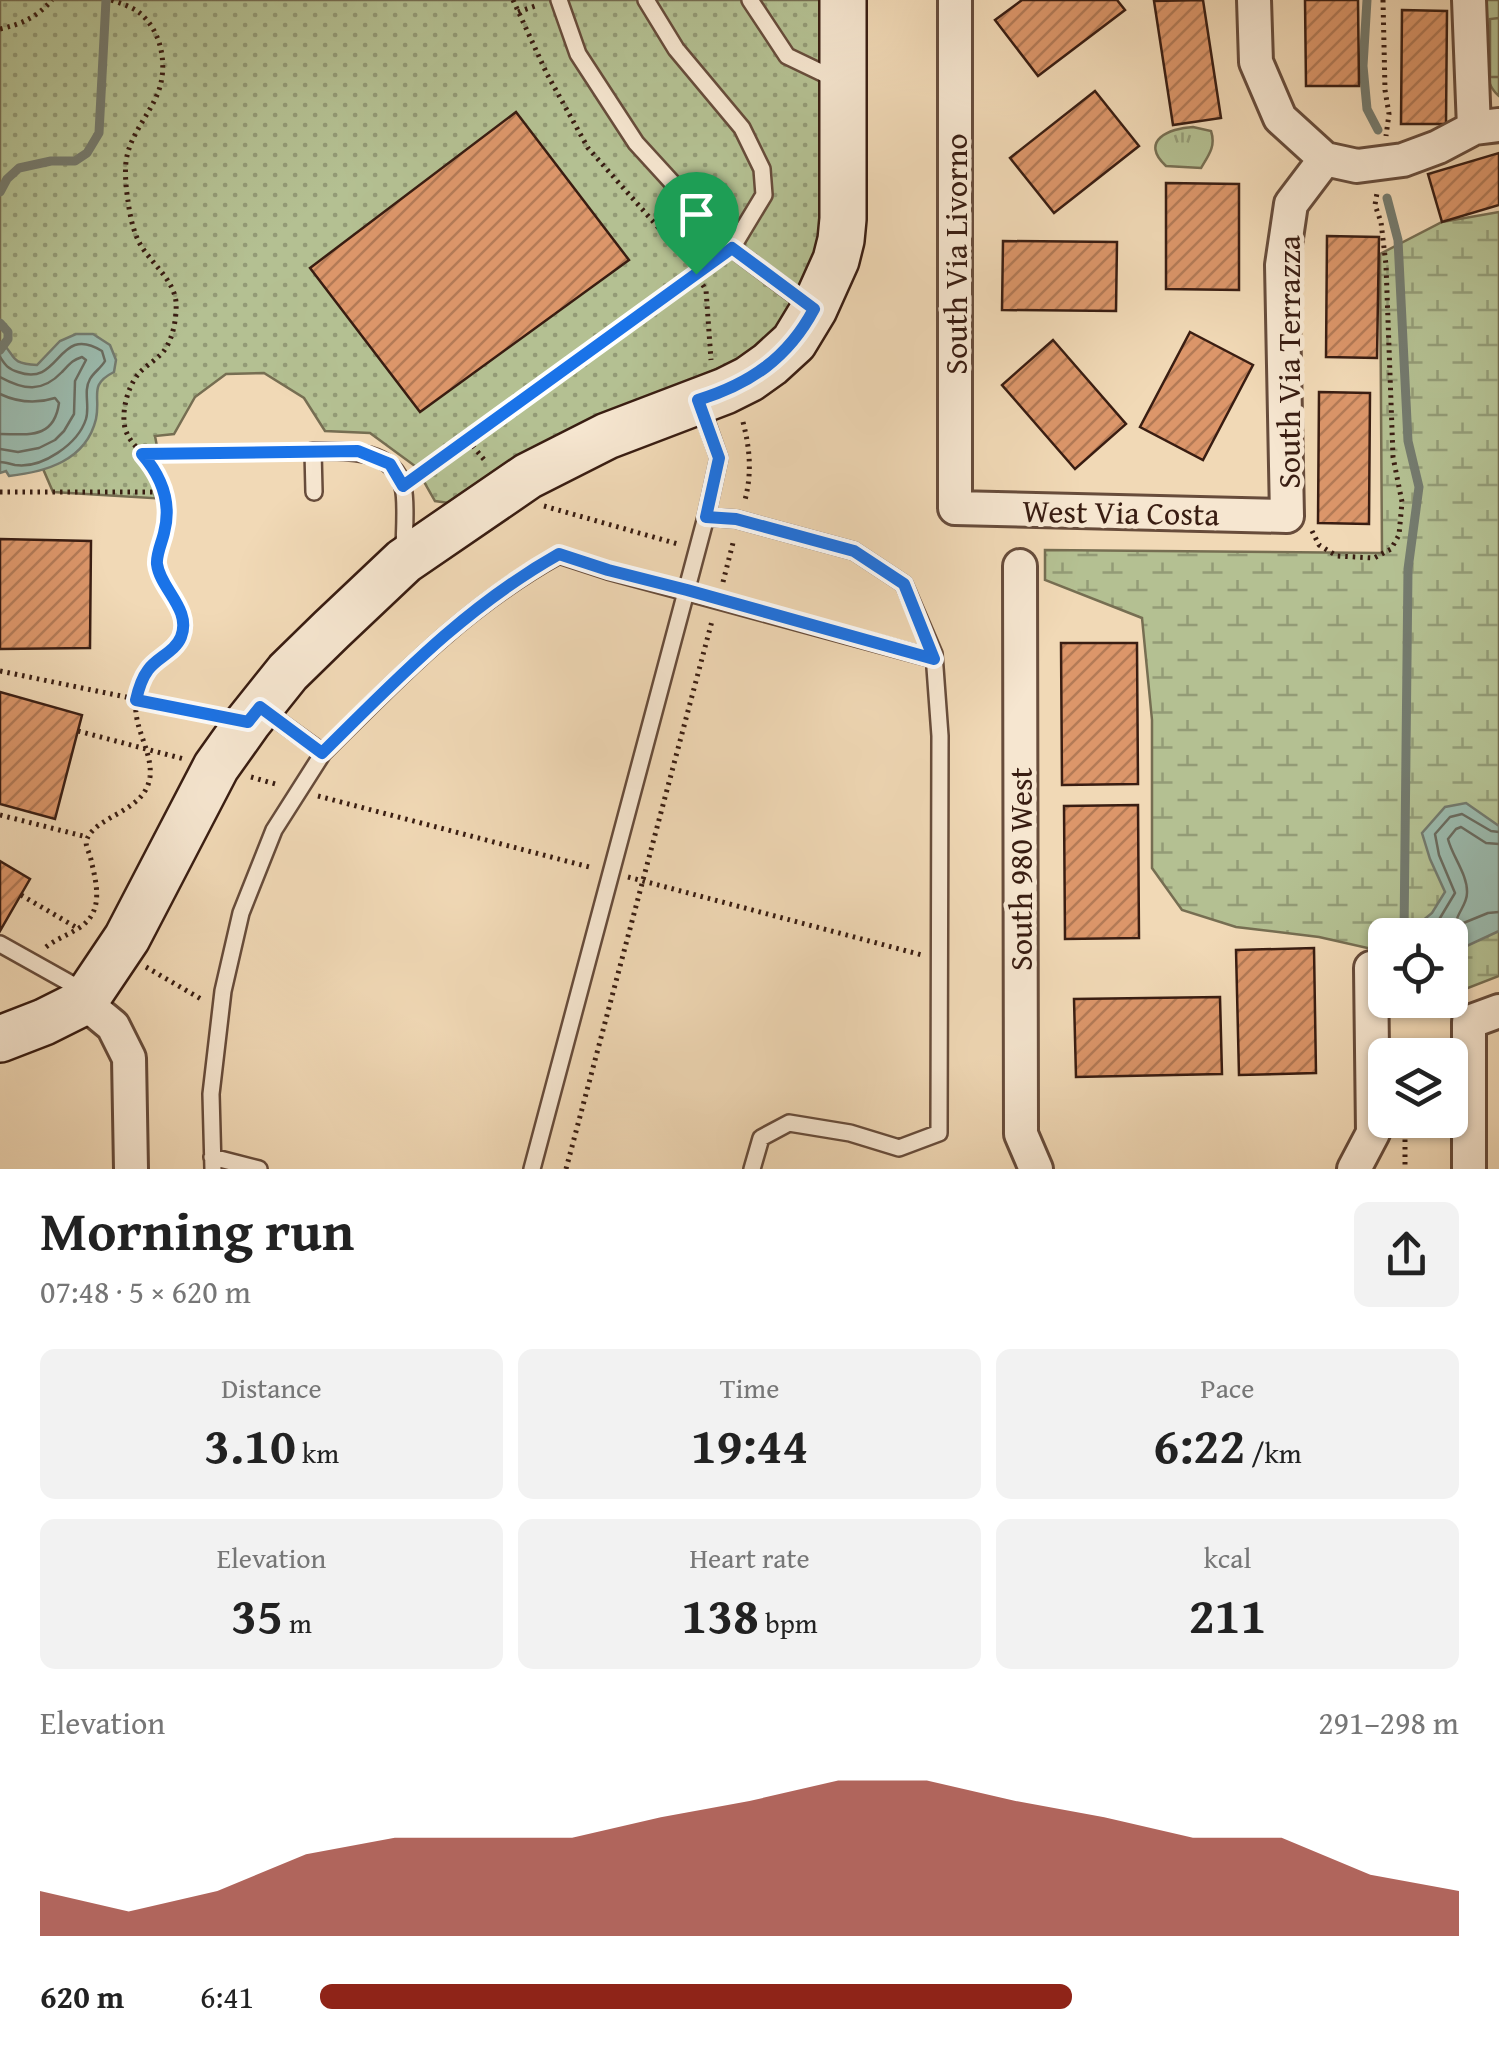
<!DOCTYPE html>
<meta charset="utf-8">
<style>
body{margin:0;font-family:"Gentium Book Plus",serif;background:#f2f2f2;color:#222;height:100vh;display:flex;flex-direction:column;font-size:38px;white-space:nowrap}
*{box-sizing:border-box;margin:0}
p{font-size:32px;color:#767676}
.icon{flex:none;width:55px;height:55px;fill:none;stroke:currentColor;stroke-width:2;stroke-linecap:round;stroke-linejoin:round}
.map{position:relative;height:1169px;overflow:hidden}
.sheet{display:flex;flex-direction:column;background:#fff;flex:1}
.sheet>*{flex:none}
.fabs{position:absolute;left:1368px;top:918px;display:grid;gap:20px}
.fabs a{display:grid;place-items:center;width:100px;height:100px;border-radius:15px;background:#fff;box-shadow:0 2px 8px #0004;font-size:50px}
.pin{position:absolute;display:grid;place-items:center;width:85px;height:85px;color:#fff;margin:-102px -42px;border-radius:50% 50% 50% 0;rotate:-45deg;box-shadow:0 0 10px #0007}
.pin .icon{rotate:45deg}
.round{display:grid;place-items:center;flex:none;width:105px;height:105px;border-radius:15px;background:#f2f2f2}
.summary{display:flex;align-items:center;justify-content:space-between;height:170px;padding:0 40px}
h1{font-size:55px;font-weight:700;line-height:75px}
.metrics{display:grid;grid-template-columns:repeat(3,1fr);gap:15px;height:170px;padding:10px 40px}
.metrics div{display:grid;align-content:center;border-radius:15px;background:#f2f2f2;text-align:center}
.metrics b{font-size:50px;font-weight:700}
.metrics small{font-size:28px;font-weight:400}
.metrics p{font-size:28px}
.chart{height:280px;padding:20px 40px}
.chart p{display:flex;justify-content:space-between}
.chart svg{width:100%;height:180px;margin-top:10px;fill:#8f2418;opacity:.7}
ul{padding:0 40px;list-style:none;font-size:32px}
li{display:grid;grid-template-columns:160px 120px 1fr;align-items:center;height:75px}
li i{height:25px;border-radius:12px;background:#8f2418}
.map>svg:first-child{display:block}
.grass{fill:url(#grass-dots);stroke:#766e52;stroke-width:2.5}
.wetland{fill:url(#wetland-marsh);stroke:#766e52;stroke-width:2.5}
.park{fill:url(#park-tufts);stroke:#766e52;stroke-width:2.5}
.pitch{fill:#b4c092;stroke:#766e52;stroke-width:2.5}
.water{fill:#9bbaad;stroke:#747b6f;stroke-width:2.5}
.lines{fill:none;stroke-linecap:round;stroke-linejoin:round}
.shore{stroke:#6a6c60;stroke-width:2.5}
.stream{stroke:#747b6f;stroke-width:9}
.building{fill:url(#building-hatch);stroke:#391d12;stroke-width:2.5}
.lane-casing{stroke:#674c3b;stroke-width:20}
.street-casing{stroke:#674c3b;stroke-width:38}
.secondary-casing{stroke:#391d12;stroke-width:50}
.path{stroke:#391d12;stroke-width:5;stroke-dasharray:2.5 5;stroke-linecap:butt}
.lane{stroke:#f6e6d0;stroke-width:15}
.street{stroke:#f6e6d0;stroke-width:32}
.secondary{stroke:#f6e6d0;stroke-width:45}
.route-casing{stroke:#fff;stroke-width:20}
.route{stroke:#1a73e8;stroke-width:12}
.labels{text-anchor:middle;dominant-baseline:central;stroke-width:9;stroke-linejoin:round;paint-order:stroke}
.street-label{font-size:32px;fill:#391d12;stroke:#f6e6d0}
</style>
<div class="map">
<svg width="1499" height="1169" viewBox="0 0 1499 1169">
<defs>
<pattern id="grass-dots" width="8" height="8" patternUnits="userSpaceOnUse" patternTransform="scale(2.5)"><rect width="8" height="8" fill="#b4c092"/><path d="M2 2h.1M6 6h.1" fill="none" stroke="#939b76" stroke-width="1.8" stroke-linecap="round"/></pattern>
<pattern id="wetland-marsh" width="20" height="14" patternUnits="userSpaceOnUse" patternTransform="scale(2.5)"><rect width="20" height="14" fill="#b4c092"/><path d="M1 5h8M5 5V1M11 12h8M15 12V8" fill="none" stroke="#939b76"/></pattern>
<pattern id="park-tufts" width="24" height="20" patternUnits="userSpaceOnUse" patternTransform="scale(2.5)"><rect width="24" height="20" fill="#b4c092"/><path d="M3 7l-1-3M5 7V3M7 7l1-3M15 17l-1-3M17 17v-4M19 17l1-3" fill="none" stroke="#939b76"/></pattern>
<pattern id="building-hatch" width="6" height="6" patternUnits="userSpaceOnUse" patternTransform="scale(2.5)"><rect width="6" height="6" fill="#dc966a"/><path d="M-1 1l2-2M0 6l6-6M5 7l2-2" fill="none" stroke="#b37a56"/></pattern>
</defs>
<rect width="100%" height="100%" fill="#f1d9b6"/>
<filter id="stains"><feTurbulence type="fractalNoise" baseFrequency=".002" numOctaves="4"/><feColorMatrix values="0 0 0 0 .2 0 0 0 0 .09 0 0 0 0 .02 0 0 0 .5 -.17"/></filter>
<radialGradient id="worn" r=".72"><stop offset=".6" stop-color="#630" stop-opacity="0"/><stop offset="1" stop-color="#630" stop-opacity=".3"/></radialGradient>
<path class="grass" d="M0 0H825L827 231 789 319 745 357 540 444 449 503 435 501 415 466 370 433 325 431 304 398 264 373 226 374 195 397 174 434 155 436 167 499 53 492 0 369Z"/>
<path class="wetland" d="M1499 212V976L1450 995V935H1385V952L1319 937 1236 927 1182 910 1152 868V720L1142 618 1045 580V550L1382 553 1380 254 1442 222Z"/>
<path class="park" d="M1483 0H1499V96C1477 79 1484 27 1483 0Z
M1193 127 1211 131C1216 146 1209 155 1201 168L1166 166C1139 141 1169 128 1193 127Z"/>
<path class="pitch" d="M1499 18V77H1490V19Z"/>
<path class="water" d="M76 334H93L110 345 116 360 114 372C88 385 101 396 96 419 86 461 45 472 9 476L6 471 0 473V342C18 355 6 363 37 365L60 341Z
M1466 803 1499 826V931L1454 952 1450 951V935H1424L1421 922 1432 913 1445 892 1430 859 1422 833 1445 807Z"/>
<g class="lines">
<path class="shore" d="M0 357C5 365 8 369 18 372 61 388 57 323 102 351L105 361C101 368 94 372 90 379 83 391 90 406 86 419 78 444 42 469 15 465 10 464 5 462 0 462
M0 377C24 390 42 393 62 372 69 365 72 360 82 357L86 360 75 381 74 414 64 431 55 440 39 448 18 452 0 449
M0 394C19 403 36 404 55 398L59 403C54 440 27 434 0 434
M1499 844 1486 843 1461 827 1456 829 1448 839C1452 856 1468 875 1467 893 1467 904 1458 912 1456 922L1461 924 1488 913 1499 912
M1433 935V926L1440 918 1455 893 1439 855 1435 834 1450 817 1462 814 1491 831 1499 832"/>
<path class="stream" d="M1367 0 1363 66 1367 109 1378 130
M0 192 7 179 19 168 51 161H75L87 153 99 133 106 0
M1387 198 1398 240 1408 441 1419 487 1408 569 1404 935
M0 323 8 332V339L0 350"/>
</g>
<path class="building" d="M1022 0H1117L1125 10 1038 76 995 20Z
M1203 0 1221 118 1173 125 1154 1Z
M1305 0H1358L1359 86H1306Z
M1402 10 1447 11 1446 124H1401Z
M1095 91 1139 146 1054 213 1010 158Z
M516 112 629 260 420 412 310 268Z
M1499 153V205L1442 222 1428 174Z
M1166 183 1239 184V290L1166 289Z
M1327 236 1379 237 1377 358 1326 357Z
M1003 241 1117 242 1116 311 1002 310Z
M1190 332 1253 365 1203 460 1140 427Z
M1053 340 1126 424 1075 469 1002 385Z
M1319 392 1370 393 1369 524 1318 523Z
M0 539 91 541 90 648 0 649Z
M1061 643H1137L1138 784 1062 785Z
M0 692 82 715 55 819 0 804Z
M1138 805 1139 938 1065 939 1064 806Z
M0 861 30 879 0 931Z
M1314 948 1316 1073 1239 1075 1236 950Z
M1220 997 1222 1074 1076 1077 1074 999Z"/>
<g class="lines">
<defs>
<path id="lane" d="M559 0 578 54 636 143 732 248 808 305
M646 0 676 49 742 128 762 169 764 195 732 248
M750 0 787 56 835 79
M314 492 313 451C345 451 393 448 403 487 407 502 404 535 404 552
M706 517 736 519 854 551 904 584 934 654 940 736 939 1133 899 1148 850 1133 789 1123 761 1138 752 1169
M323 753C398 678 465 607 559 555L608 571 934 659
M0 944 84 991
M212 1157 259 1169
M213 1169 211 1094 223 991 241 913 274 830 323 753 265 711
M532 1169 706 517 719 458 700 404"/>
<path id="street" d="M955 0V508L1287 516 1282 265 1291 204 1325 159
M1254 0 1256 62 1280 118 1325 159
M1469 0 1474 128
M1325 159 1357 166 1403 160 1438 147 1474 128 1499 125
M1020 566 1021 1134 1036 1169
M84 1002 113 1026 129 1058 131 1169
M1354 1169 1373 1133 1371 968
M1469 1169V1022L1499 1011"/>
<path id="secondary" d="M0 1039 44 1022 84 1002 127 938 216 767 248 722 288 672 331 630 404 561 528 476 607 436 725 391 749 379 770 364 794 342 814 309 836 260 841 240 843 219V0"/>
</defs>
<use href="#lane" class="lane-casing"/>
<use href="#street" class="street-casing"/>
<use href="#secondary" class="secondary-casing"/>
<path class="path" d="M513 0 547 74 588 148 688 261 706 290 711 360
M1383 0 1385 90 1389 114 1386 136
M518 12 538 5
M0 29C22 24 37 17 52 0
M743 422C750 449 752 473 745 500
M468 440 486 462
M142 454 295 451
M418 476 716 260
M0 492H164
M544 506 678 544
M1312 531 1319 545 1337 556 1374 558 1391 549 1399 535 1402 502 1393 457 1386 265 1381 222 1375 205 1377 193
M723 582 734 539
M0 671 213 715
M78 731 184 759
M251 777 279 785
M318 796 593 868
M0 815 87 837
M628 877 922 955
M21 895 79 929
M46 947C56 939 68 935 79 928 104 912 97 885 91 860 90 853 84 845 87 839 97 815 145 812 150 777 153 749 130 725 137 695 139 687 144 674 150 668 158 657 177 650 182 636 191 610 163 589 158 566 154 545 173 523 167 499 165 491 161 479 157 471 147 453 125 444 124 421 123 405 129 384 140 372 147 365 156 360 163 352 173 340 177 317 176 302 174 280 151 263 140 244 133 231 130 216 128 201 126 188 124 169 127 156 132 133 148 116 157 95 168 70 163 36 144 17 136 8 123 4 111 0
M146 967 201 999
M1405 1132V1169
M566 1169 712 621"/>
<use href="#lane" class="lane"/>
<use href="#street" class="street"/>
<use href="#secondary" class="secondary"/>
</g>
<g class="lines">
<defs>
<path id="route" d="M732 248 814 309C788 358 750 384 698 400L719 458 706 517 736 519 854 551 904 584 934 659 687 590 608 570 559 554C465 607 398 678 322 753L260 707 248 722 136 700C138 691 142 678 148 670 156 658 175 652 181 637 192 609 160 589 157 564 156 555 162 542 164 533 172 503 162 477 142 454L358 451 390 464 403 486Z"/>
</defs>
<use href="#route" class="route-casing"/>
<use href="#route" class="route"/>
</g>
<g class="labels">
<g class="street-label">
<text transform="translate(955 254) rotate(-90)">South Via Livorno</text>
<text transform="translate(1288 362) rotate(-90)">South Via Terrazza</text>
<text transform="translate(1121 512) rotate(1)">West Via Costa</text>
<text transform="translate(1020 869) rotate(-90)">South 980 West</text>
</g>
</g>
<rect width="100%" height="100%" filter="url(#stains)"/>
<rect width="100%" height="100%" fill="url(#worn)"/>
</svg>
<div class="fabs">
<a><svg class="icon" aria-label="locate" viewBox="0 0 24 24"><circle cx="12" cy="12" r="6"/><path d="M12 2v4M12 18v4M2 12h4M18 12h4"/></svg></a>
<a><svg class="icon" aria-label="layers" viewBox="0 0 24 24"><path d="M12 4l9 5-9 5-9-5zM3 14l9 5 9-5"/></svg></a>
</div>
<div class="pin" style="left:696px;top:274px;background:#1e9e55"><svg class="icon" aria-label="arrive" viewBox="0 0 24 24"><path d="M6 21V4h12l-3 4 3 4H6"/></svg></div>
</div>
<section class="sheet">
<div class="summary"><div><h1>Morning run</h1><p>07:48 · 5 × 620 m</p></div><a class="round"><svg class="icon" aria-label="share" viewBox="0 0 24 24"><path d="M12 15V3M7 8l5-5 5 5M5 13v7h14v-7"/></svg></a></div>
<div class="metrics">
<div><p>Distance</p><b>3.10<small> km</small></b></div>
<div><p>Time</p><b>19:44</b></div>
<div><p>Pace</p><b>6:22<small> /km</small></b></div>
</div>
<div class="metrics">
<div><p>Elevation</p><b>35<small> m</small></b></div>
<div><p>Heart rate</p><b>138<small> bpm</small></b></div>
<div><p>kcal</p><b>211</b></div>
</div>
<div class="chart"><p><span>Elevation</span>291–298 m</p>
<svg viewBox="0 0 160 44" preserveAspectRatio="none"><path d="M0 44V33L10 38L20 33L30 24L40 20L50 20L60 20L70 15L80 11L90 6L100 6L110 11L120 15L130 20L140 20L150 29L160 33V44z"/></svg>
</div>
<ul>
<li><b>620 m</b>6:41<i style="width:66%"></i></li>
</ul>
</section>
